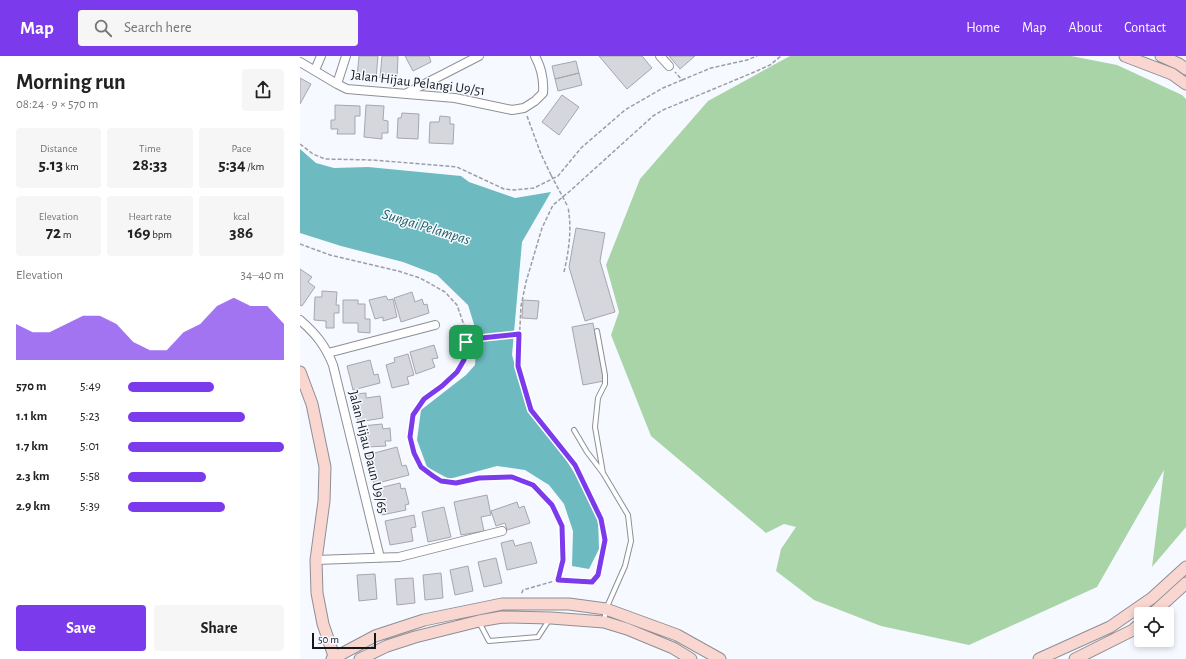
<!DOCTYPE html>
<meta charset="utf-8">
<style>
body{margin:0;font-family:"Alegreya Sans",sans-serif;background:#f6f6f6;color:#222;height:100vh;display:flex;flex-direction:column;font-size:15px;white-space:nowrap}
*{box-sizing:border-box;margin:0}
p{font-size:13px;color:#767676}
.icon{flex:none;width:22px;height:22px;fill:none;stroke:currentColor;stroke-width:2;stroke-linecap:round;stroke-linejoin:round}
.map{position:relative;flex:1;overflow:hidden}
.details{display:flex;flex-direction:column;background:#fff;width:300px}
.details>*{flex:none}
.fabs{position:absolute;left:834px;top:551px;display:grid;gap:8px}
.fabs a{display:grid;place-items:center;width:40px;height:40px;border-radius:4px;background:#fff;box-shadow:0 2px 6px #0003;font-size:20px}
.scale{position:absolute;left:12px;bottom:10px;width:64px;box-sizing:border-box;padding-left:4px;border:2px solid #161719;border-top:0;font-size:11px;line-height:14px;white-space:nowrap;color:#161719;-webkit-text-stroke:3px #f6f9ff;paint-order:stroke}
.pin{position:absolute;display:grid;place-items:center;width:34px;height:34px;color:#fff;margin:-17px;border-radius:8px;box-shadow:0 2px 6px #0006}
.round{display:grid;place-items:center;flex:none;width:42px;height:42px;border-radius:4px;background:#f6f6f6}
.summary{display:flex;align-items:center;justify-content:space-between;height:68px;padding:0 16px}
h1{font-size:22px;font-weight:700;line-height:30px}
.stats{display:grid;grid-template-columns:repeat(3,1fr);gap:6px;height:68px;padding:4px 16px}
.stats div{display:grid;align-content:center;border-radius:4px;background:#f6f6f6;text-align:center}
.stats b{font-size:17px;font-weight:700}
.stats small{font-size:11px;font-weight:400}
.stats p{font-size:11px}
.chart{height:112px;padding:8px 16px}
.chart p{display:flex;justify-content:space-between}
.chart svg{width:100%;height:72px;margin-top:4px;fill:#7c3aed;opacity:.7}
.primary-button{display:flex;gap:8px;margin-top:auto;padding:8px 16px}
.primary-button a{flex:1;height:46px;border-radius:4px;background:#7c3aed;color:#fff;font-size:16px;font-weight:700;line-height:46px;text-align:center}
.primary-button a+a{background:#f6f6f6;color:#222}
ul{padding:0 16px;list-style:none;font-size:13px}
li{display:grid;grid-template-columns:64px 48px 1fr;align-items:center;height:30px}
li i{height:10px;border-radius:5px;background:#7c3aed}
header{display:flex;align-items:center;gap:24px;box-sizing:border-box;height:56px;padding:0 20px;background:#7c3aed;color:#fff}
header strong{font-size:19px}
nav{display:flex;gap:22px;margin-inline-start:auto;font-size:14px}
.search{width:280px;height:36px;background:#f6f6f6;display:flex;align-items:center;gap:10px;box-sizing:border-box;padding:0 14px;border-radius:4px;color:#767676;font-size:15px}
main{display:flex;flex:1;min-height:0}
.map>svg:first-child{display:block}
.forest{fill:#a9d4a7}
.water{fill:#6dbbc1}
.building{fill:#d5d7dd;stroke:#a5a7ad}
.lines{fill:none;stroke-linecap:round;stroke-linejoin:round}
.lane-casing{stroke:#8d8f95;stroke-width:6}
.street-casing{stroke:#8d8f95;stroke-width:10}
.secondary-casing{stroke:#8d8f95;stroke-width:13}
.path{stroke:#9b9ea2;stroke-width:1.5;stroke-dasharray:4 2;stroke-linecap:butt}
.lane{stroke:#fff;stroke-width:4}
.street{stroke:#fff;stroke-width:8}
.secondary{stroke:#f9d6d0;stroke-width:11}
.path-bridge{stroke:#9b9ea2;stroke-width:1.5;stroke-dasharray:4 2;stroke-linecap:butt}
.route-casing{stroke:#fff;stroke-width:8}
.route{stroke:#7c3aed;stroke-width:5}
.labels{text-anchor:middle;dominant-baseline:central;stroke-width:3;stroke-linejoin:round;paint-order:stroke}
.street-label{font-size:14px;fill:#161719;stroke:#f6f9ff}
.water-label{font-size:15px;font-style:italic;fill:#216266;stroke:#f6f9ff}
</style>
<header>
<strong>Map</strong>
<div class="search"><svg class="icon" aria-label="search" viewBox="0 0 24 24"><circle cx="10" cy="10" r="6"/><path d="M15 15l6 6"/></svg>Search here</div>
<nav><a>Home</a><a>Map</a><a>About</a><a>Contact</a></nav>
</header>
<main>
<section class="details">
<div class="summary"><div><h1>Morning run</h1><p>08:24 · 9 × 570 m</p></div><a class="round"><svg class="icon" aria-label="share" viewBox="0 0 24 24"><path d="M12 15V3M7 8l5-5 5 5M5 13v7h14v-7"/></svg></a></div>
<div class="stats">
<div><p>Distance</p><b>5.13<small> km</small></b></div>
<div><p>Time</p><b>28:33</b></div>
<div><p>Pace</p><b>5:34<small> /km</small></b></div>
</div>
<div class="stats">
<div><p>Elevation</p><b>72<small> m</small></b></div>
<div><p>Heart rate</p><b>169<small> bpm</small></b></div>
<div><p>kcal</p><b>386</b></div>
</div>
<div class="chart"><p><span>Elevation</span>34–40 m</p>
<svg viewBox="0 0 160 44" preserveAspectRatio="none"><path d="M0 44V22L10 27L20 27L30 22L40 17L50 17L60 22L70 33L80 38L90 38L100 27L110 22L120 11L130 6L140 11L150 11L160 22V44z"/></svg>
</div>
<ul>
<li><b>570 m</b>5:49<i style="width:55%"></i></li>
<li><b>1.1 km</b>5:23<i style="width:75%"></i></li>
<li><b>1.7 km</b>5:01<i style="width:100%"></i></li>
<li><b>2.3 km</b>5:58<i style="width:50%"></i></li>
<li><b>2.9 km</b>5:39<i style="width:62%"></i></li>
</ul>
<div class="primary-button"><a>Save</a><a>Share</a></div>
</section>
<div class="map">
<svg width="886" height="603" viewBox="0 0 886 603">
<rect width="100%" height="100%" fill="#f6f9ff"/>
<path class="forest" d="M490 0H771L817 9 882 39 886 43V471L852 511 864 414 797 531 669 589 581 570 514 544 476 515 481 493 496 471 484 468 466 477 351 380 311 279 319 256 306 209 340 123 408 45Z"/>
<path class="water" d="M0 93 16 107 34 112 68 111 161 120 169 126 215 142 251 136 222 186 212 299 228 356 259 393 286 435 298 462 299 493 289 513 272 510 273 475 264 448 249 429 225 414 197 410 149 423 127 411 117 384 121 354 166 319 175 309 177 278 168 249 137 219 103 206 41 190 0 177Z"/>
<path class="building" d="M59 0H78L76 23 57 21Z
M82 0H98L97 23 80 22Z
M105 0H129L131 6 113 15Z
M299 0H342L352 12 327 33Z
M369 0H395L380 13Z
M276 5 279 17 255 23 252 10Z
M279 17 282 29 258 35 255 23Z
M0 22 11 28 0 48Z
M262 39 279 51 259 79 242 66Z
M35 49 60 50V60H55V78H37L38 73H31V64H35Z
M66 49 84 50 83 64 88 65V77H82V83L64 81Z
M102 57 119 58 118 83 97 82 98 62H101Z
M140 60 150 61V68H154L153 88 129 87 130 66H139Z
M276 172 305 177 300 205 315 256 285 265 269 211Z
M0 213 12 221 8 226 15 231 2 250 0 249Z
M22 235 37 236 36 249H39V257H34V272H26V265L14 264 15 241H22Z
M112 236 115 246 122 243 124 249 127 248 129 257 101 266 94 242Z
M86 240 88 244 93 243 97 261 83 265V261L75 263 69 244Z
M43 244H58V248H65V263H70V277L58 276V267H43Z
M223 244 239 245 237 263 222 262Z
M293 267 304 325 283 329 272 271Z
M134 289 138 302 132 303 135 311 116 318 110 296Z
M108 298 114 319 107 321 109 328 92 332 86 309 95 306 94 302Z
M70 304 74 319 78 318 80 327 53 334 47 310Z
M66 337V342L80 340 83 362 58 366 54 338Z
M82 368 83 373 90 372 91 385H85L86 390 67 391V383H63L62 370Z
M97 391 102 410 106 409 109 419 74 428 67 399Z
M100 427 101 433 105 432 109 448 105 449 106 454 82 459 75 433Z
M187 439 191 459 181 461 184 475 161 479 154 446Z
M217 446 219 452 224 450 230 467 207 474 205 467 196 470 191 455Z
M144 451 151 481 128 486 122 456Z
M114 459 116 471 111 472 113 485 90 489 85 465Z
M213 484 215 490 231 486 237 507 207 514 201 487Z
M196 502 202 527 184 531 178 506Z
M168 510 173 535 155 539 150 514Z
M141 517 143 542 125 544 123 519Z
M75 518 77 543 59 545 57 519Z
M113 522 115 547 97 549 95 523Z"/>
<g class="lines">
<defs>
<path id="lane" d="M297 275 305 319V328L298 342 295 371 303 417
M274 374 287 396 303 417 328 459 331 485 325 510 306 553 304 565
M179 566 189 585 238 581 249 564"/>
<path id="street" d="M360 0 369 10
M0 6 37 28 47 33 155 42 212 54 224 52 235 45 243 37C244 24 241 11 235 0
M15 14 21 0
M37 28 46 0
M107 37 179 0
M0 264C16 278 25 289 33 309L80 502
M28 297 135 269
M16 504 99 501 202 475"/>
<path id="secondary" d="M825 0 872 18 886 28
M861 0 879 8 886 13
M0 316 12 348 25 411 24 445 16 504 17 537 23 568 35 603
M852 558 886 527
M32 603 75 580 124 564 202 548H269L306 553 377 579 420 603
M60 603 87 590 115 581 179 565 202 561 251 562 304 566 327 573 373 592 391 603
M739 603 810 571 852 542 886 511
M775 603 833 574 841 567"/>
</defs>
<use href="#lane" class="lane-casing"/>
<use href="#street" class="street-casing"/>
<use href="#secondary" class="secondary-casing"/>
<path class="path" d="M382 24 411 12 447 4 457 0
M227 60 241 98 251 119
M0 88 13 98 25 103 73 104 157 111 204 133 214 134 234 132 258 120 281 92 325 54 363 32 382 24 375 16
M0 188 30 199 98 215 120 222 145 236 157 249 164 269 166 286 164 303 157 316 142 330 124 343 113 359 110 381 114 397 121 411 133 420 141 425 157 427 179 422 212 421 233 429 252 449 262 470 263 504 258 524 223 534 221 539
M264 216C269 194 272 173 268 151
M166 286 172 283 219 278
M258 524 292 526 298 519 305 484 301 463 275 409 231 354 218 310 221 250 226 226 242 172 253 149 270 135 353 60 363 54 452 17 470 9 481 0"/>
<use href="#lane" class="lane"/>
<use href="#street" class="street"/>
<use href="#secondary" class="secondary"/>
<path class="path-bridge" d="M251 119 268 151"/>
</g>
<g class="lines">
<defs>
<path id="route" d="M219 278 218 310 231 354 275 409 301 463 305 484 298 519 292 526 258 524 263 504 262 470 252 449 233 429 212 421 179 422 156 427 141 425 133 420 121 411 114 397 110 381 113 359 124 343 142 330 157 316 164 304 166 286 172 283Z"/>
</defs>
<use href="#route" class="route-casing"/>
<use href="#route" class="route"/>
</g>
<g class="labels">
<g class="street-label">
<text transform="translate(118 27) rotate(7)">Jalan Hijau Pelangi U9/51</text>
<text transform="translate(68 396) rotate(76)">Jalan Hijau Daun U9/65</text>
</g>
<g class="water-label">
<text transform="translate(126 171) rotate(17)">Sungai Pelampas</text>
</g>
</g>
</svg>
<div class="fabs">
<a><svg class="icon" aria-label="locate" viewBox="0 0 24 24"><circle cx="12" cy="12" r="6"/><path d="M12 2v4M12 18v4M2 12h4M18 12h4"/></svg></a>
</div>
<div class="scale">50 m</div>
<div class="pin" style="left:166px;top:286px;background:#1e9e55"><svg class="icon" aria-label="arrive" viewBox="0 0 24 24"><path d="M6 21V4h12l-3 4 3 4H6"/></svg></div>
</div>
</main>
